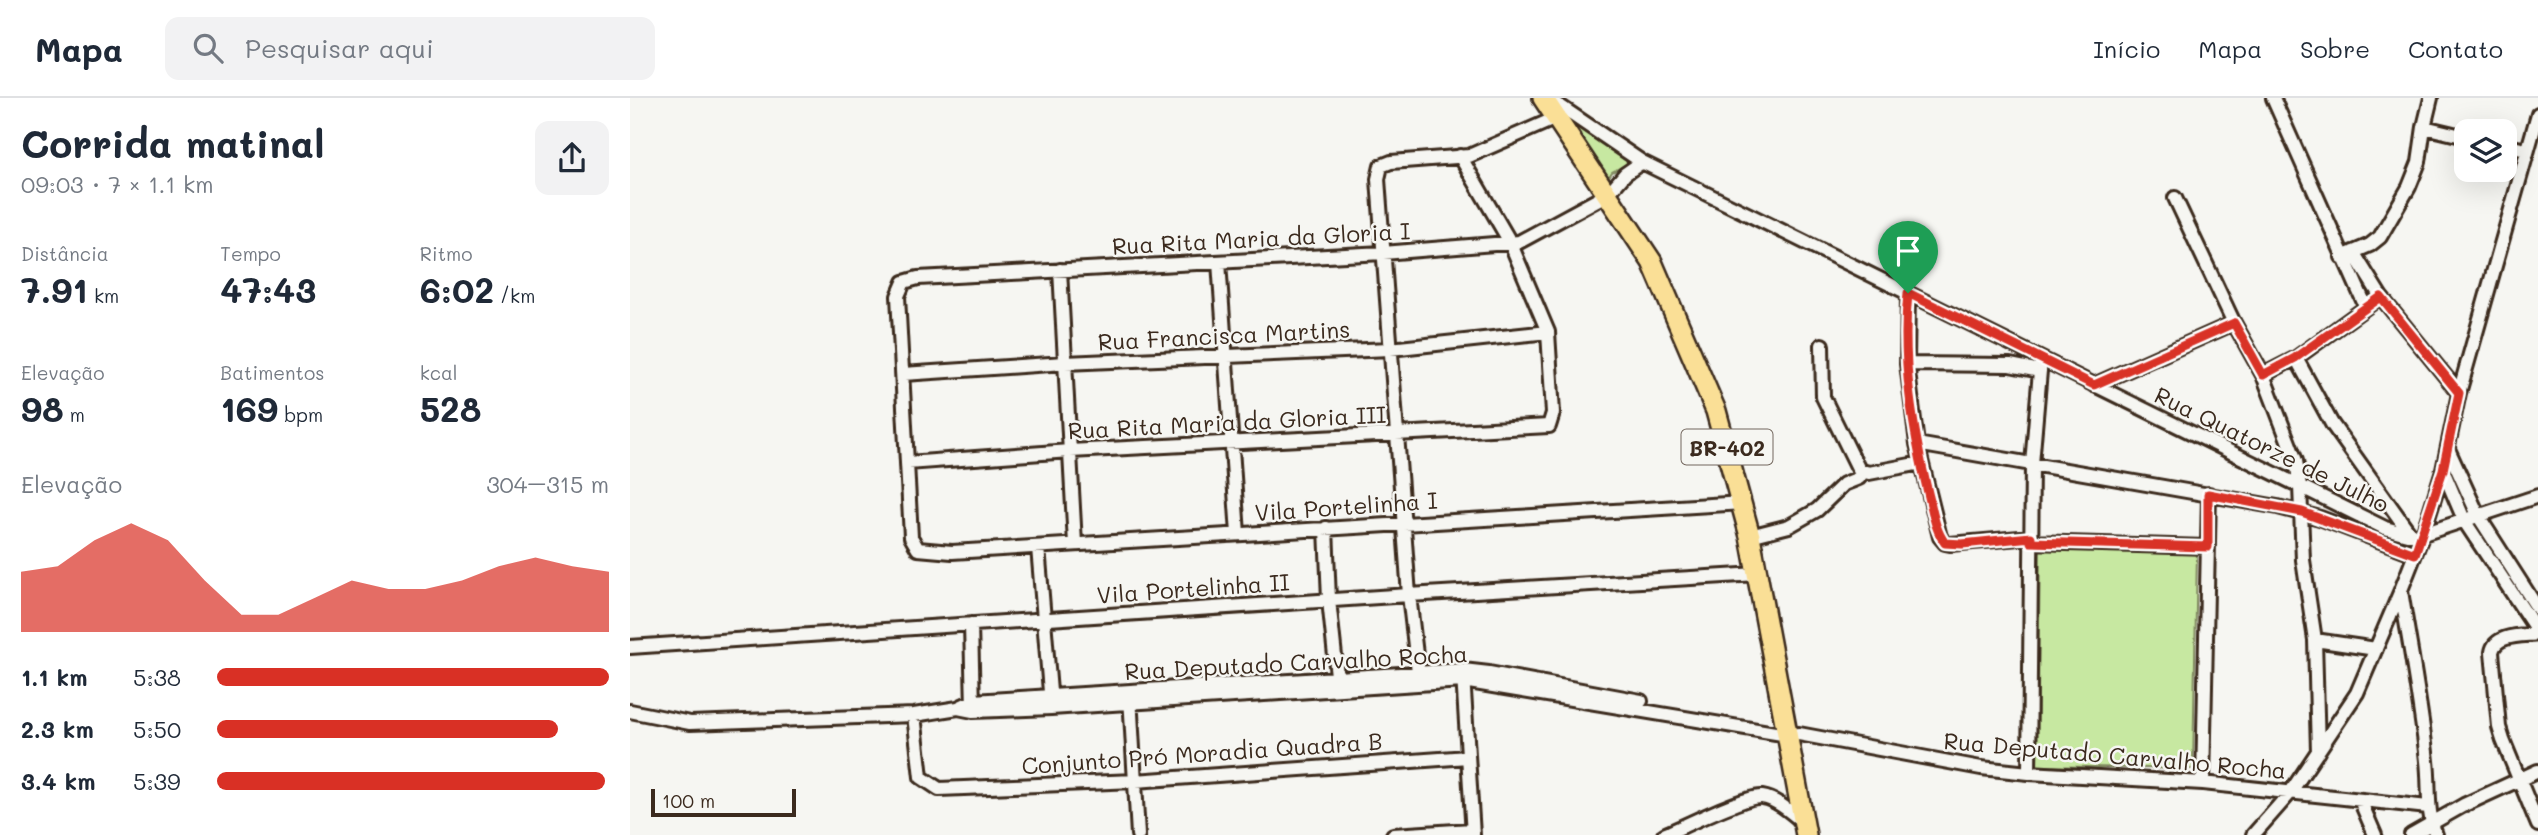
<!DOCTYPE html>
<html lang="pt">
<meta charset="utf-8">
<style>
body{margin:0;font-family:Mali,sans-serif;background:#f2f2f3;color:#1f2937;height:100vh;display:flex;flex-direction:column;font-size:26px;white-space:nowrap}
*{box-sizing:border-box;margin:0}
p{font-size:23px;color:#747a83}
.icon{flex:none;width:38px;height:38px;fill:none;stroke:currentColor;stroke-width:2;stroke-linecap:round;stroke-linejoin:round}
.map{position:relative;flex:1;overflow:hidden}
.panel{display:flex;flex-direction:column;background:#fff;width:630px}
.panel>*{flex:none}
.tools{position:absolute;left:1824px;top:21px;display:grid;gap:14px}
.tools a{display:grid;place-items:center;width:63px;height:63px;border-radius:14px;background:#fff;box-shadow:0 7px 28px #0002;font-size:35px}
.scale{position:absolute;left:21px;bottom:18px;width:145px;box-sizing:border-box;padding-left:7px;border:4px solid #3b2a1e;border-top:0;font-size:19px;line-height:24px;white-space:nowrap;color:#3b2a1e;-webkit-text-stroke:5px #f6f6f2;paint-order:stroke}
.pin{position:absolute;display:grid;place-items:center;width:60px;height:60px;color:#fff;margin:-72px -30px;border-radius:50% 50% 50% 0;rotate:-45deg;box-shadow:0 0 7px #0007}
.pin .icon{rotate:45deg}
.round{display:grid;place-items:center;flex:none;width:74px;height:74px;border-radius:14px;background:#f2f2f3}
.head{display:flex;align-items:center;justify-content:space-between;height:119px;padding:0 21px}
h1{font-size:38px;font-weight:800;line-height:52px}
.stats{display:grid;grid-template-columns:repeat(3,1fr);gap:10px;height:119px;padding:7px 21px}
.stats div{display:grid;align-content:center}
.stats b{font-size:35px;font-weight:800}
.stats small{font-size:19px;font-weight:400}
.stats p{font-size:19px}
.chart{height:196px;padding:14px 21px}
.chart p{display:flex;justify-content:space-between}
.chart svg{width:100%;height:126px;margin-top:7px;fill:#d93025;opacity:.7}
ul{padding:0 21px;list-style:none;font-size:23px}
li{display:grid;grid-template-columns:112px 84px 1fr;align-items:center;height:52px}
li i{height:18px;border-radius:9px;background:#d93025}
header{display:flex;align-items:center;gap:42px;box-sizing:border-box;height:98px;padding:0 35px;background:#fff;border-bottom:2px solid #e0e1e3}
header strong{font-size:33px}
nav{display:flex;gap:38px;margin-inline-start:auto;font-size:24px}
.search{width:490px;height:63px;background:#f2f2f3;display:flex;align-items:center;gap:18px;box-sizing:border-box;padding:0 24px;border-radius:14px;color:#747a83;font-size:26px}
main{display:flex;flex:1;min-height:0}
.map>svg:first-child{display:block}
.green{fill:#c7e8a1;stroke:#818960;stroke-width:2}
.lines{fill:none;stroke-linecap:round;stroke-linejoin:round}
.minor-casing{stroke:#3b2a1e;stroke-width:18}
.highway-casing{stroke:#3b2a1e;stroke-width:24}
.minor{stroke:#f6f6f2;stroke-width:12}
.highway{stroke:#fadf96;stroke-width:19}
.route-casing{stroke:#fff;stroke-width:14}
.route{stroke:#d93025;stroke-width:9}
.labels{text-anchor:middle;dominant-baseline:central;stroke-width:5;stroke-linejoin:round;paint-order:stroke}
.shield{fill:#f6f6f2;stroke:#73675e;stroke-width:2}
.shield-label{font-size:21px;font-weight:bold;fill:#3b2a1e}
.street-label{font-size:23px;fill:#3b2a1e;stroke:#f6f6f2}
</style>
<header>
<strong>Mapa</strong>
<div class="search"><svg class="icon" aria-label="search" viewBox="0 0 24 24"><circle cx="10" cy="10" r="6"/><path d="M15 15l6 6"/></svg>Pesquisar aqui</div>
<nav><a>Início</a><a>Mapa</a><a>Sobre</a><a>Contato</a></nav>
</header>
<main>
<section class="panel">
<div class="head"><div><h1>Corrida matinal</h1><p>09:03 · 7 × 1.1 km</p></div><a class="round"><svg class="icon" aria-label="share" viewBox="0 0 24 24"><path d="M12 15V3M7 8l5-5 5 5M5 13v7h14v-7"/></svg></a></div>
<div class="stats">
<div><p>Distância</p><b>7.91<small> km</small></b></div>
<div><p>Tempo</p><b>47:43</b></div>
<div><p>Ritmo</p><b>6:02<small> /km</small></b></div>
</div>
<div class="stats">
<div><p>Elevação</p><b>98<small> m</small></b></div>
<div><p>Batimentos</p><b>169<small> bpm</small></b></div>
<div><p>kcal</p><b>528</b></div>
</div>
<div class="chart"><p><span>Elevação</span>304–315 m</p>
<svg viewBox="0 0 160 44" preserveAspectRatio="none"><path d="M0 44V23L10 21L20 12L30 6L40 12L50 26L60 38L70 38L80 32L90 26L100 29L110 29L120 26L130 21L140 18L150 21L160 23V44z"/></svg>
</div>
<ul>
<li><b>1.1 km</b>5:38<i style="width:100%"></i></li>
<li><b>2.3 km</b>5:50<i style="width:87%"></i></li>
<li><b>3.4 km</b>5:39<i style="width:99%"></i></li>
</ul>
</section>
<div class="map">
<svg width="1908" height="737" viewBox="0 0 1908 737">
<rect width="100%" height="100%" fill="#f6f6f2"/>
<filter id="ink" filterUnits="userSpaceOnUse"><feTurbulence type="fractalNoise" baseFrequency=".0143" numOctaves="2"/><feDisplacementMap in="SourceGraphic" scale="14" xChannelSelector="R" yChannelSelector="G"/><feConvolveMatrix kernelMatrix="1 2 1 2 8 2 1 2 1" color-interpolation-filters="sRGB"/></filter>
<g filter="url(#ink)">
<path class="green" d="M935 20 999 65 982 74 977 82Z
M1410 451 1567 454 1563 671 1407 668Z"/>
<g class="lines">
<defs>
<path id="minor" d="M918 0 1012 64 1755 430 1781 437 1793 436 1908 398
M1643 0 1736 209
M1794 29 1836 39
M1874 47 1896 52
M1012 64 995 76 978 96 889 144 753 155 288 180 274 184 268 198 281 439 288 451 322 454 1113 405
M1545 100 1604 225 1633 277 1666 363 1670 388 1673 462 1685 542 1688 654
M1723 154 1751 199 1829 295
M1712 159 1740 147 1750 139 1779 89 1789 64 1794 29 1801 0
M589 164 608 436
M430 172 445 446
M1278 195 1277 266 1287 346 1310 439 1315 445 1320 446 1401 439
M1192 247 1193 299 1229 372 1239 375 1291 365
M1666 260 1702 326 1781 437
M1277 266 1380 267 1410 273
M273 276 435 265 760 251 918 234
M1633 277 1666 260 1742 205
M1464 287 1604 225
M1287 346 1648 409 1690 420 1785 456
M1818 351 1849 419 1908 511
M277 365 440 353 919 328 923 315 918 234 880 144 830 58
M1813 372 1835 424 1908 534
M696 430 699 502 708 587
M1120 438 1159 428 1187 412 1214 386 1229 380 1233 374
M1401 444 1578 449
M408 449 421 606
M1771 493C1780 549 1791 606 1797 663 1800 688 1796 713 1806 737
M341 526 343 610
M1908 536C1892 538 1865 536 1862 554L1869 629 1873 642 1908 727
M1685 542 1746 551
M0 549 779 497 1128 476
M833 577 843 737
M789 582 779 497 748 81 751 68 761 64 839 58 926 20
M500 598 508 737
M328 610 343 613 421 610 833 583 1158 637 1169 636 1351 670 1399 675 1573 685 1798 709
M0 613 60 625 284 617 328 610 343 603 833 572 859 575 1011 603
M284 617 291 679 309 691 505 683 838 659
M1399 675 1402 366 1411 261
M1573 685 1579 396
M1730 702 1745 737
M763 737 842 732
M1034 737C1052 729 1117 697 1132 699 1147 701 1163 716 1174 725
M1623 737 1660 695 1727 595 1771 492 1793 436 1813 372 1829 295 1908 16
M1781 737 1834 707 1908 673"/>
<path id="highway" d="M913 0 1022 164 1086 313 1120 438 1176 737"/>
</defs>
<use href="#minor" class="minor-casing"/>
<use href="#highway" class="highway-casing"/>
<use href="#minor" class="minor"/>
<use href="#highway" class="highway"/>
</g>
</g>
<g class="lines" filter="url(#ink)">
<defs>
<path id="route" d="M1278 195 1464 287 1604 225 1633 277 1665 260 1751 199 1829 295 1813 372 1785 456 1672 414 1578 396V449L1401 444V439L1332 446 1315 445C1305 432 1303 414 1299 399 1283 333 1271 263 1278 195Z"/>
</defs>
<use href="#route" class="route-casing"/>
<use href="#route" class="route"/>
</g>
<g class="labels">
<rect class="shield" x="1051.5" y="331.5" width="91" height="35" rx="5"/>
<g class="shield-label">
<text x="1097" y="349">BR-402</text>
</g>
<g class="street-label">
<text transform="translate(631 140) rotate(-3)">Rua Rita Maria da Gloria I</text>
<text transform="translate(594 237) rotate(-3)">Rua Francisca Martins</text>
<text transform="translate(597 324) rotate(-3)">Rua Rita Maria da Gloria III</text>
<text transform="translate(1642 351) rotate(26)">Rua Quatorze de Julho</text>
<text transform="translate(716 408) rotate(-4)">Vila Portelinha I</text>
<text transform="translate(563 490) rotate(-4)">Vila Portelinha II</text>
<text transform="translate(666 564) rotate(-3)">Rua Deputado Carvalho Rocha</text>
<text transform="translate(572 655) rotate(-4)">Conjunto Pró Moradia Quadra B</text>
<text transform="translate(1485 657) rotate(5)">Rua Deputado Carvalho Rocha</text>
</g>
</g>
</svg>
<div class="tools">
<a><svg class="icon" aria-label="layers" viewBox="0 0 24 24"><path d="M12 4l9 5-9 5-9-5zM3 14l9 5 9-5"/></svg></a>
</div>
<div class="scale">100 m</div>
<div class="pin" style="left:1278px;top:195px;background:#1e9e55"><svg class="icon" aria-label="arrive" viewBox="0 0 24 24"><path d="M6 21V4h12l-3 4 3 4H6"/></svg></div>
</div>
</main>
